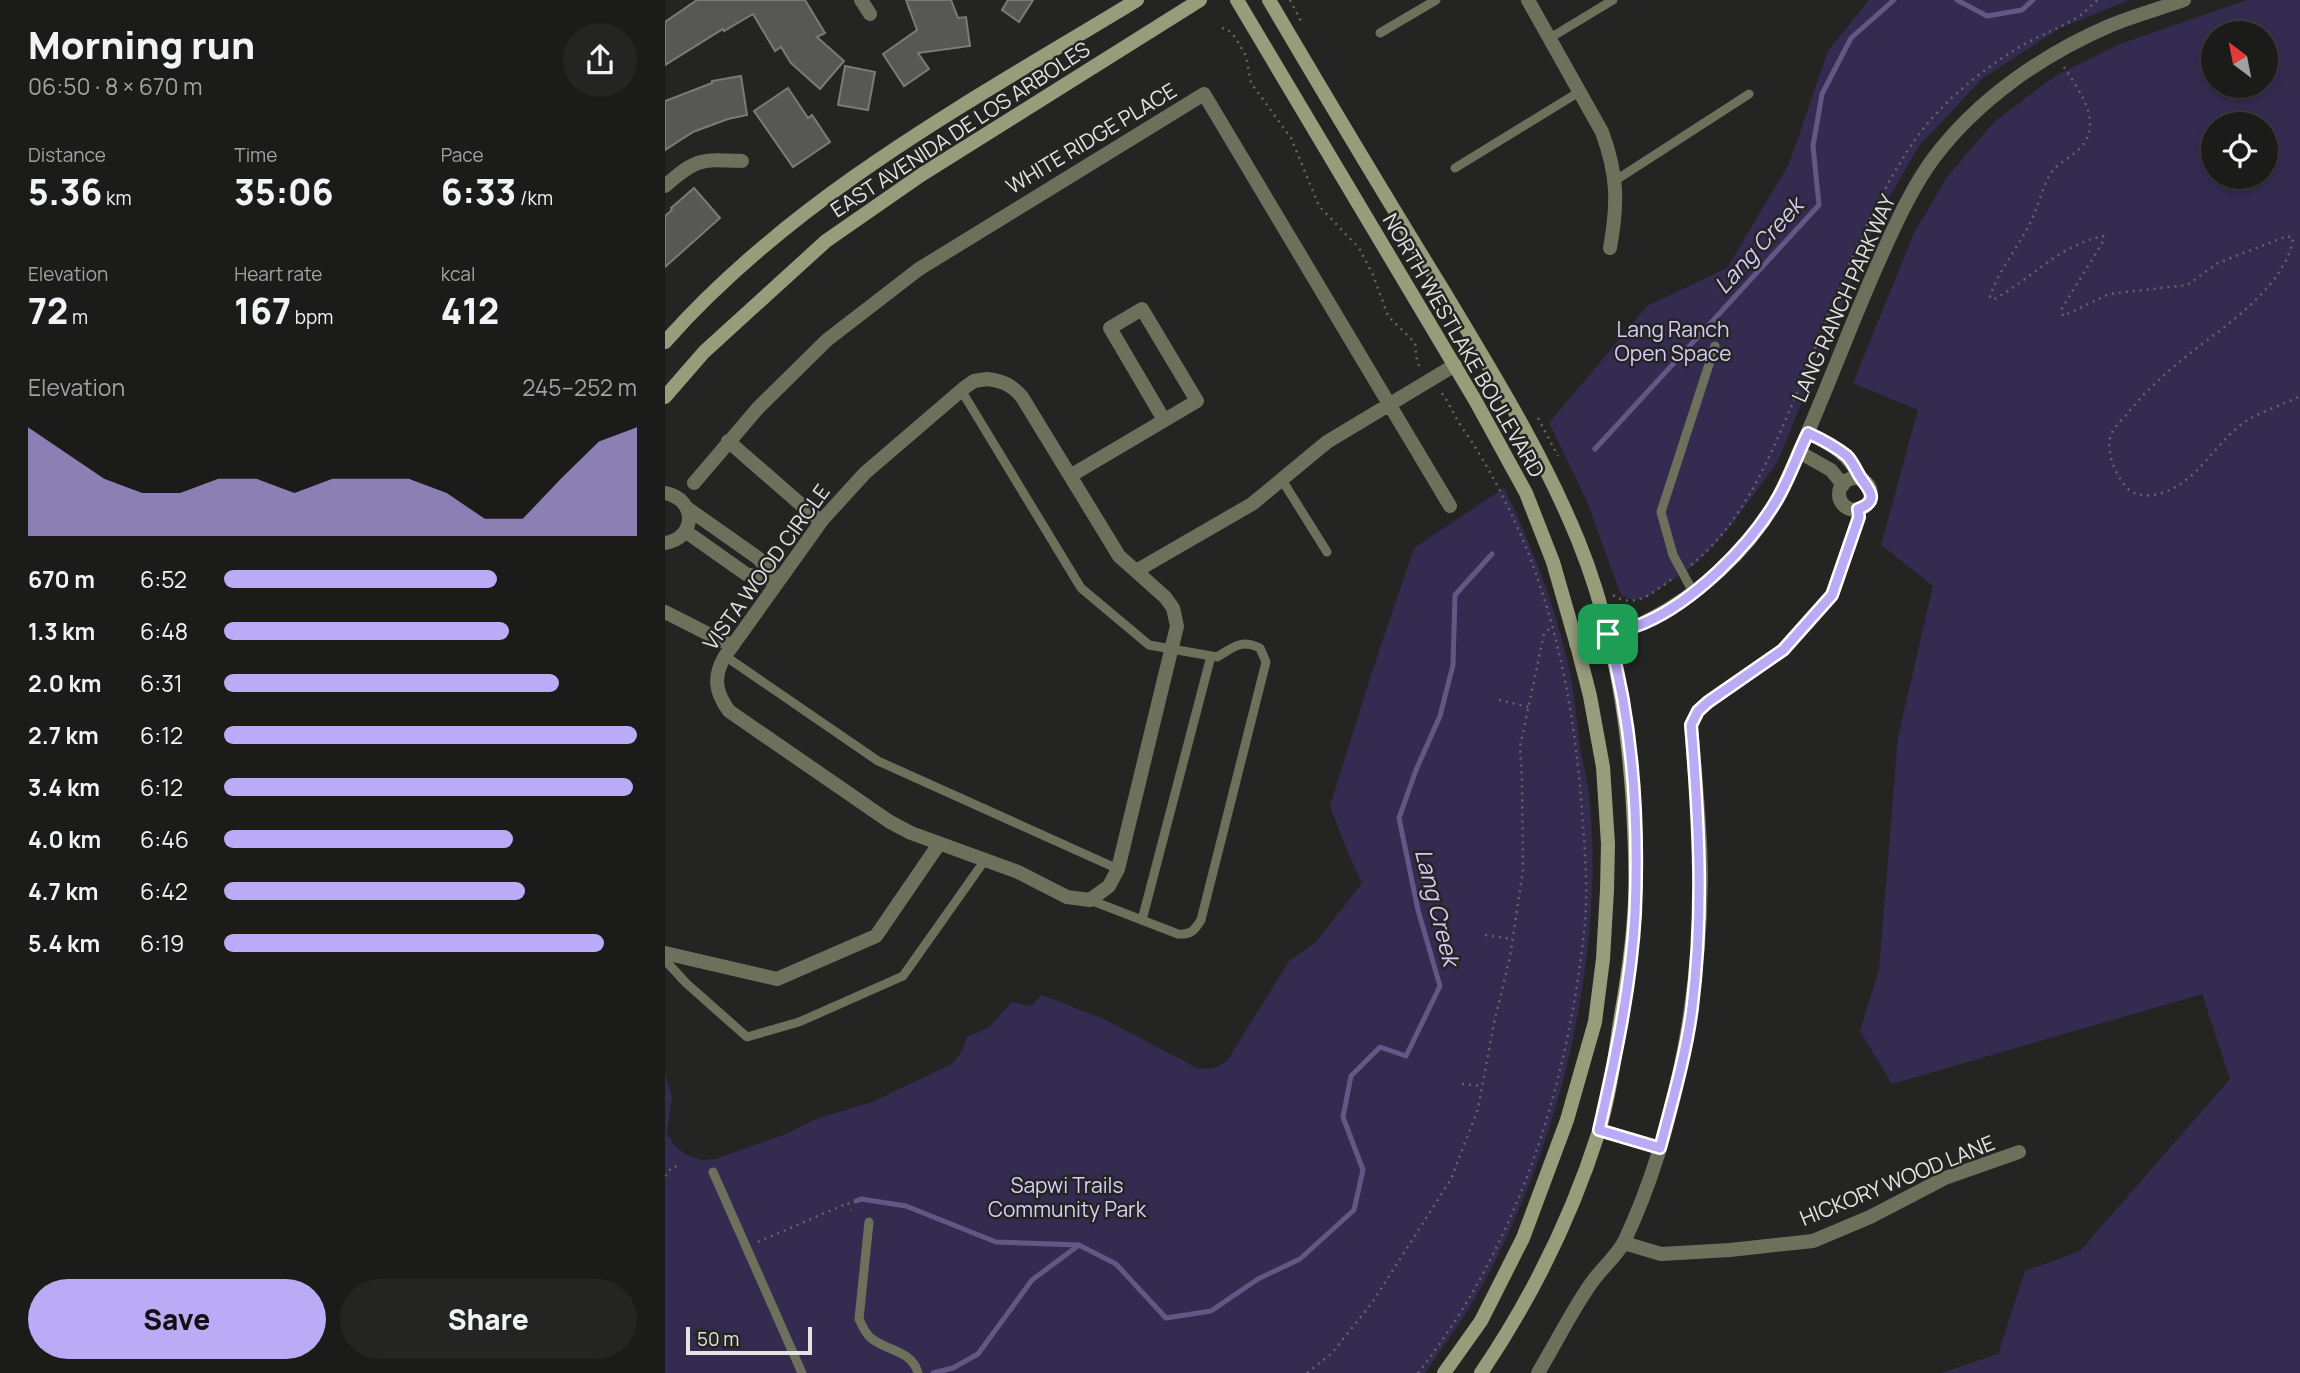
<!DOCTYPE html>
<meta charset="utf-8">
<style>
body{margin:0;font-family:Manrope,sans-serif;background:#242423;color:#f1f3f6;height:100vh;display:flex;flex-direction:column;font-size:26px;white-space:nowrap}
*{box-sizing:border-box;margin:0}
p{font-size:23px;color:#a0a1a2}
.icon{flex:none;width:38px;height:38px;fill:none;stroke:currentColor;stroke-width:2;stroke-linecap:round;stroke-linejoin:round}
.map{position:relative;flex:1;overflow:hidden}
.side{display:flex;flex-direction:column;background:#1b1b1a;width:665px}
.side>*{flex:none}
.needle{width:46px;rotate:328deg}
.fabs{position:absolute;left:1536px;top:21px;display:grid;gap:14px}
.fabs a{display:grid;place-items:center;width:77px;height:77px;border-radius:50%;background:#1b1b1a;box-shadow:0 4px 10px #0003,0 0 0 2px #393939;font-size:35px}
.scale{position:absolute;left:21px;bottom:18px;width:126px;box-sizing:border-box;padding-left:7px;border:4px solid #e3e3e2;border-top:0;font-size:19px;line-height:24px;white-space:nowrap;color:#e3e3e2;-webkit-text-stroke:5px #242422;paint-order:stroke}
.pin{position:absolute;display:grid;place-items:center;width:60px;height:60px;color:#fff;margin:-30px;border-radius:14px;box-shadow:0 4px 10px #0006}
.round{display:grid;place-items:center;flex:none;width:74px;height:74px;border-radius:37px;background:#242423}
.head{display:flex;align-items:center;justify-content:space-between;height:119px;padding:0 28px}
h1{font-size:38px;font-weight:800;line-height:52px}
.stats{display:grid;grid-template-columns:repeat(3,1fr);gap:10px;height:119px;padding:7px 28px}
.stats div{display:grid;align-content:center}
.stats b{font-size:35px;font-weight:800}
.stats small{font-size:19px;font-weight:400}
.stats p{font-size:19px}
.chart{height:196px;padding:14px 28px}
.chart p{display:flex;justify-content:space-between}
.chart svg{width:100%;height:126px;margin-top:7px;fill:#bbaaf6;opacity:.7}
.primary-button{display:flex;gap:14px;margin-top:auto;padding:14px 28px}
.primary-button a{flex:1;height:80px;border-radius:42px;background:#bbaaf6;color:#111;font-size:28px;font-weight:800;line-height:80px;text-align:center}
.primary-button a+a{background:#242423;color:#f1f3f6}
ul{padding:0 28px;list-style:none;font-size:23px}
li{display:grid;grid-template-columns:112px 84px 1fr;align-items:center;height:52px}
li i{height:18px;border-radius:9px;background:#bbaaf6}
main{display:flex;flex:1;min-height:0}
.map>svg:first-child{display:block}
.green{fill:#342b51;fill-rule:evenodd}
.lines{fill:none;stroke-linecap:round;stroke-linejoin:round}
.stream{stroke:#625885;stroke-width:5}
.building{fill:#575754;stroke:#7a7b77;stroke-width:2}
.path{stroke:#656563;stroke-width:2.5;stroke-dasharray:2 5;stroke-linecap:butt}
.service{stroke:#6d715c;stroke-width:9}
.minor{stroke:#6d715c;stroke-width:14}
.secondary{stroke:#979d7b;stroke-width:14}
.route-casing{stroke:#fff;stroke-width:14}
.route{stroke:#bbaaf6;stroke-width:9}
.labels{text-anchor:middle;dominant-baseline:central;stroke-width:5;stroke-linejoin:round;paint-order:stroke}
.street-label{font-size:21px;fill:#e3e3e2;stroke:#242422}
.park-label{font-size:21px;fill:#d7cefb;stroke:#242422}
.water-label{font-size:23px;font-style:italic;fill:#d1c8f4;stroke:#242422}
</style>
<main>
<section class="side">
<div class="head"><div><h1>Morning run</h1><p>06:50 · 8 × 670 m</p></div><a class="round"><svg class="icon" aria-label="share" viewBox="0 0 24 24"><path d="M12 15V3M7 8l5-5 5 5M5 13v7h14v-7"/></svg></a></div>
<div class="stats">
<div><p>Distance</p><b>5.36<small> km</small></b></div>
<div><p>Time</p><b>35:06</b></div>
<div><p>Pace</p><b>6:33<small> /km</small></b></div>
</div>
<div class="stats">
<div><p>Elevation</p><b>72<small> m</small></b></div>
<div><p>Heart rate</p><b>167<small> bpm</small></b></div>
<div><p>kcal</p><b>412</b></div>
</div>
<div class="chart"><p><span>Elevation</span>245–252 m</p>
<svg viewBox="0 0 160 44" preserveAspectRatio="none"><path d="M0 44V6L10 15L20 24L30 29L40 29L50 24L60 24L70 29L80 24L90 24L100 24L110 29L120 38L130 38L140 24L150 11L160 6V44z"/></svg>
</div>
<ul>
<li><b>670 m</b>6:52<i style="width:66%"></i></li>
<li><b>1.3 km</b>6:48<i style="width:69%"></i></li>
<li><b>2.0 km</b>6:31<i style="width:81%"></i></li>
<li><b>2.7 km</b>6:12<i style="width:100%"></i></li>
<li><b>3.4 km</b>6:12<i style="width:99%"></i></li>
<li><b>4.0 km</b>6:46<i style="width:70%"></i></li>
<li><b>4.7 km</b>6:42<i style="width:73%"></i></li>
<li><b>5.4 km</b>6:19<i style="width:92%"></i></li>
</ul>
<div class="primary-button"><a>Save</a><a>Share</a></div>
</section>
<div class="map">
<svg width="1635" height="1373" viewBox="0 0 1635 1373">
<rect width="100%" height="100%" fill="#242422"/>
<path class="green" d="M1204 0H1464L1395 28 1318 78 1254 146 1213 217 1112 463 1058 536 1029 565 981 598 968 600 956 595 921 499 884 423 982 306 1062 268 1124 164 1163 51Z
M1582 0H1635V1373H1276L1333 1354 1360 1271 1415 1251 1565 1079 1537 994 1227 1084 1195 1031 1214 969 1233 737 1268 586 1216 545 1253 410 1188 383 1249 233 1282 177 1329 122 1390 76 1455 44ZM1549 33H1601V86H1549ZM1549 124H1601V177H1549Z
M839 488C868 548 893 612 906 678 910 700 912 724 915 746 917 762 922 777 924 793 941 959 894 1149 813 1293 797 1321 778 1347 760 1373H0V1075L7 1097 2 1134 11 1147 22 1155 36 1160 50 1159 121 1134 151 1119 207 1102 287 1064 297 1051 302 1037 324 1027 347 1002 366 1006 377 995 439 1019 534 1069 550 1068 562 1061 624 961 651 942 697 883 683 853 665 806 705 678 749 548Z"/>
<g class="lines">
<path class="stream" d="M1292 0 1322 16 1357 10 1368 0
M930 449 1154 205 1148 146 1157 94 1186 38 1229 0
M191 1201 196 1199 241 1206 331 1242 414 1245 451 1264 501 1318 546 1311 593 1279 635 1259 689 1210 698 1170 678 1117 686 1076 715 1047 741 1056 775 986 753 910 734 818 751 770 775 716 788 665 790 595 827 554
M268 1373 288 1368 313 1354 367 1280 414 1245"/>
</g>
<path class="building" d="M32 0H140L160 33 152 37 179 61 155 89 126 63 116 47 110 51 88 14 59 31 58 29 0 65V22Z
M241 0H286L293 18 301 17 305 46 253 53 264 69 239 86 218 54 252 30Z
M343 0H368L354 22 337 10Z
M180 66 210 72 203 110 173 105Z
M76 76 82 115 63 119 28 132 0 150V101L47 83V81Z
M123 88 143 118 147 115 165 142 128 167 89 111Z
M29 188 55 218 0 267V216L7 210 6 208Z"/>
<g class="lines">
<path class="path" d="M625 0 638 25
M557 28 563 30 570 37 581 56 586 83 626 138 654 206 694 248 708 275 723 316 750 343 752 361 756 370
M1399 67C1413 89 1438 120 1417 146 1409 156 1396 161 1388 170 1379 181 1372 211 1364 225 1352 249 1334 270 1325 296L1328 300C1368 278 1391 247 1438 236L1439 240 1396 310 1398 316 1444 294 1522 285 1553 263 1622 236 1628 238C1622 284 1562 325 1528 351 1504 370 1481 390 1462 414 1457 420 1449 427 1446 435 1441 449 1448 468 1456 480 1465 496 1480 498 1497 493 1533 481 1549 445 1577 424 1591 413 1618 405 1635 396
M873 418 893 456
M1026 565C1079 522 1105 457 1131 395 1167 310 1197 218 1249 141 1275 104 1313 73 1351 49 1372 36 1397 28 1417 14 1422 10 1427 4 1433 0
M948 595C970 610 988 592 1007 579
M834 700 864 707
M820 935 847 939
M797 1084 817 1086
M0 1176 7 1167 14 1166
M93 1242 183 1203 186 1210
M642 1373 666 1354 707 1303 786 1179 813 1109 829 1023 845 957 858 870 857 779 855 747 879 634 887 626
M753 1373C851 1248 902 1090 919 932 923 898 921 861 918 827 912 726 895 626 855 533 838 495 820 460 796 426 788 414 784 401 774 390"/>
<path class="service" d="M715 33 771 0
M885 38 948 0
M790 168 914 92
M951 180 1084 94
M296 390 416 588 484 645 552 657C569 647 575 639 595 648L601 662 536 920C529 931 526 935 513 934L425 900
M617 480 662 552
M1028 592 1008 555 996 512 1050 346
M60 656 213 761 453 869
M477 920 546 656
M0 960 21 983 82 1037 134 1022 238 976 320 860
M48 1172 137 1373
M204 1222 194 1319C197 1326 200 1333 206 1338 221 1351 247 1350 253 1373"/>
<path class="minor" d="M196 0 205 14
M863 0 937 132C953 175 953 204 945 248
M0 186C31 158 37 159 77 161
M322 379C338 381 347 385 357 397L454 556 500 597 508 608 512 626 453 869 444 886 425 900 402 897 353 872 246 833 225 822 64 711C50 692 48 676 60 656L158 519 200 473 299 388 309 381Z
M1143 433C1168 445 1183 454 1196 479
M63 441 156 522
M1134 452 1166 470 1178 485
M405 476 532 401 477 309 445 328 499 420
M1174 494a16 16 0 1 1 32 0a16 16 0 1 1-32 0Z
M29 483 93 408 162 340 254 269 539 94 785 506
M0 493C32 499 32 538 0 543
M22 508 93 558 113 581
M20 531 81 574 113 581
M471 571 587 504 662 442 790 365
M0 612 67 646
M911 644C934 637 961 632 982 621 1034 594 1083 552 1112 500 1120 484 1127 468 1134 452 1164 386 1188 317 1218 252 1232 220 1248 186 1268 159 1312 100 1377 55 1444 26 1468 16 1494 9 1519 0
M0 953 112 979 211 936 274 844
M934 1130 995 1148
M959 1243 996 1254 1065 1250 1148 1241 1205 1217 1280 1178 1354 1152
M873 1373C891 1343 907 1310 927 1282 937 1268 953 1255 960 1240 1010 1133 1035 996 1036 878 1036 827 1030 776 1026 725L1033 711 1043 702 1118 650 1167 595 1194 517 1193 509"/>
<path class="secondary" d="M572 0 810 400 861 493 888 562 913 649 925 696 938 767 943 844 942 890 938 959 930 1022 902 1120 858 1238 816 1321 779 1373
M604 0C661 97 719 194 778 290 827 372 877 452 913 540 950 631 965 729 969 826 970 856 972 887 969 916 967 954 960 991 954 1028 949 1062 944 1098 934 1131 907 1216 866 1299 816 1373
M0 342C130 195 306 101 472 0
M0 397 39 352 161 241 256 175 535 0"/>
</g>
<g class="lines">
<defs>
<path id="route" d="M1143 433C1156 439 1170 446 1182 456 1187 461 1190 468 1194 475 1201 487 1218 500 1193 509L1194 517 1167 595 1118 650 1043 702 1033 711 1026 725C1034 821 1039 912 1027 1008 1021 1055 1007 1102 995 1148L934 1130C950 1060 966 986 970 914 974 823 968 723 943 634 955 631 967 628 979 623 1028 602 1084 547 1111 501 1124 480 1132 455 1143 433Z"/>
</defs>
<use href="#route" class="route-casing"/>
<use href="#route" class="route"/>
</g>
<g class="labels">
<g class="street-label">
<text transform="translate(295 129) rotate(-33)">EAST AVENIDA DE LOS ARBOLES</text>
<text transform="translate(426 138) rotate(-31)">WHITE RIDGE PLACE</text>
<text transform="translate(1178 298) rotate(-66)">LANG RANCH PARKWAY</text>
<text transform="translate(799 345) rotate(60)">NORTH WESTLAKE BOULEVARD</text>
<text transform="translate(101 567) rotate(-54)">VISTA WOOD CIRCLE</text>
<text transform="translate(1232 1180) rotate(-22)">HICKORY WOOD LANE</text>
</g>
<g class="park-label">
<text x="1008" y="329">Lang Ranch<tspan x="1008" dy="24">Open Space</tspan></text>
<text x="402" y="1185">Sapwi Trails<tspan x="402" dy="24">Community Park</tspan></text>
</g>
<g class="water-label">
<text transform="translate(1093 245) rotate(-48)">Lang Creek</text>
<text transform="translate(773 907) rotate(76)">Lang Creek</text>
</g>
</g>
</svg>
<div class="fabs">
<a><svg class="needle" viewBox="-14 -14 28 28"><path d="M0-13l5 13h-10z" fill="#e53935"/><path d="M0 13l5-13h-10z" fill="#a0a1a2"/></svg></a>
<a><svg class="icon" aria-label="locate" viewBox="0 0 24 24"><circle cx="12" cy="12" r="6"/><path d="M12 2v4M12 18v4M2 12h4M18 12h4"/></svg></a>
</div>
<div class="scale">50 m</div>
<div class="pin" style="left:943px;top:634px;background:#1e9e55"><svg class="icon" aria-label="arrive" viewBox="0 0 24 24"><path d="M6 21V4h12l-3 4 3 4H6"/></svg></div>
</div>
</main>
